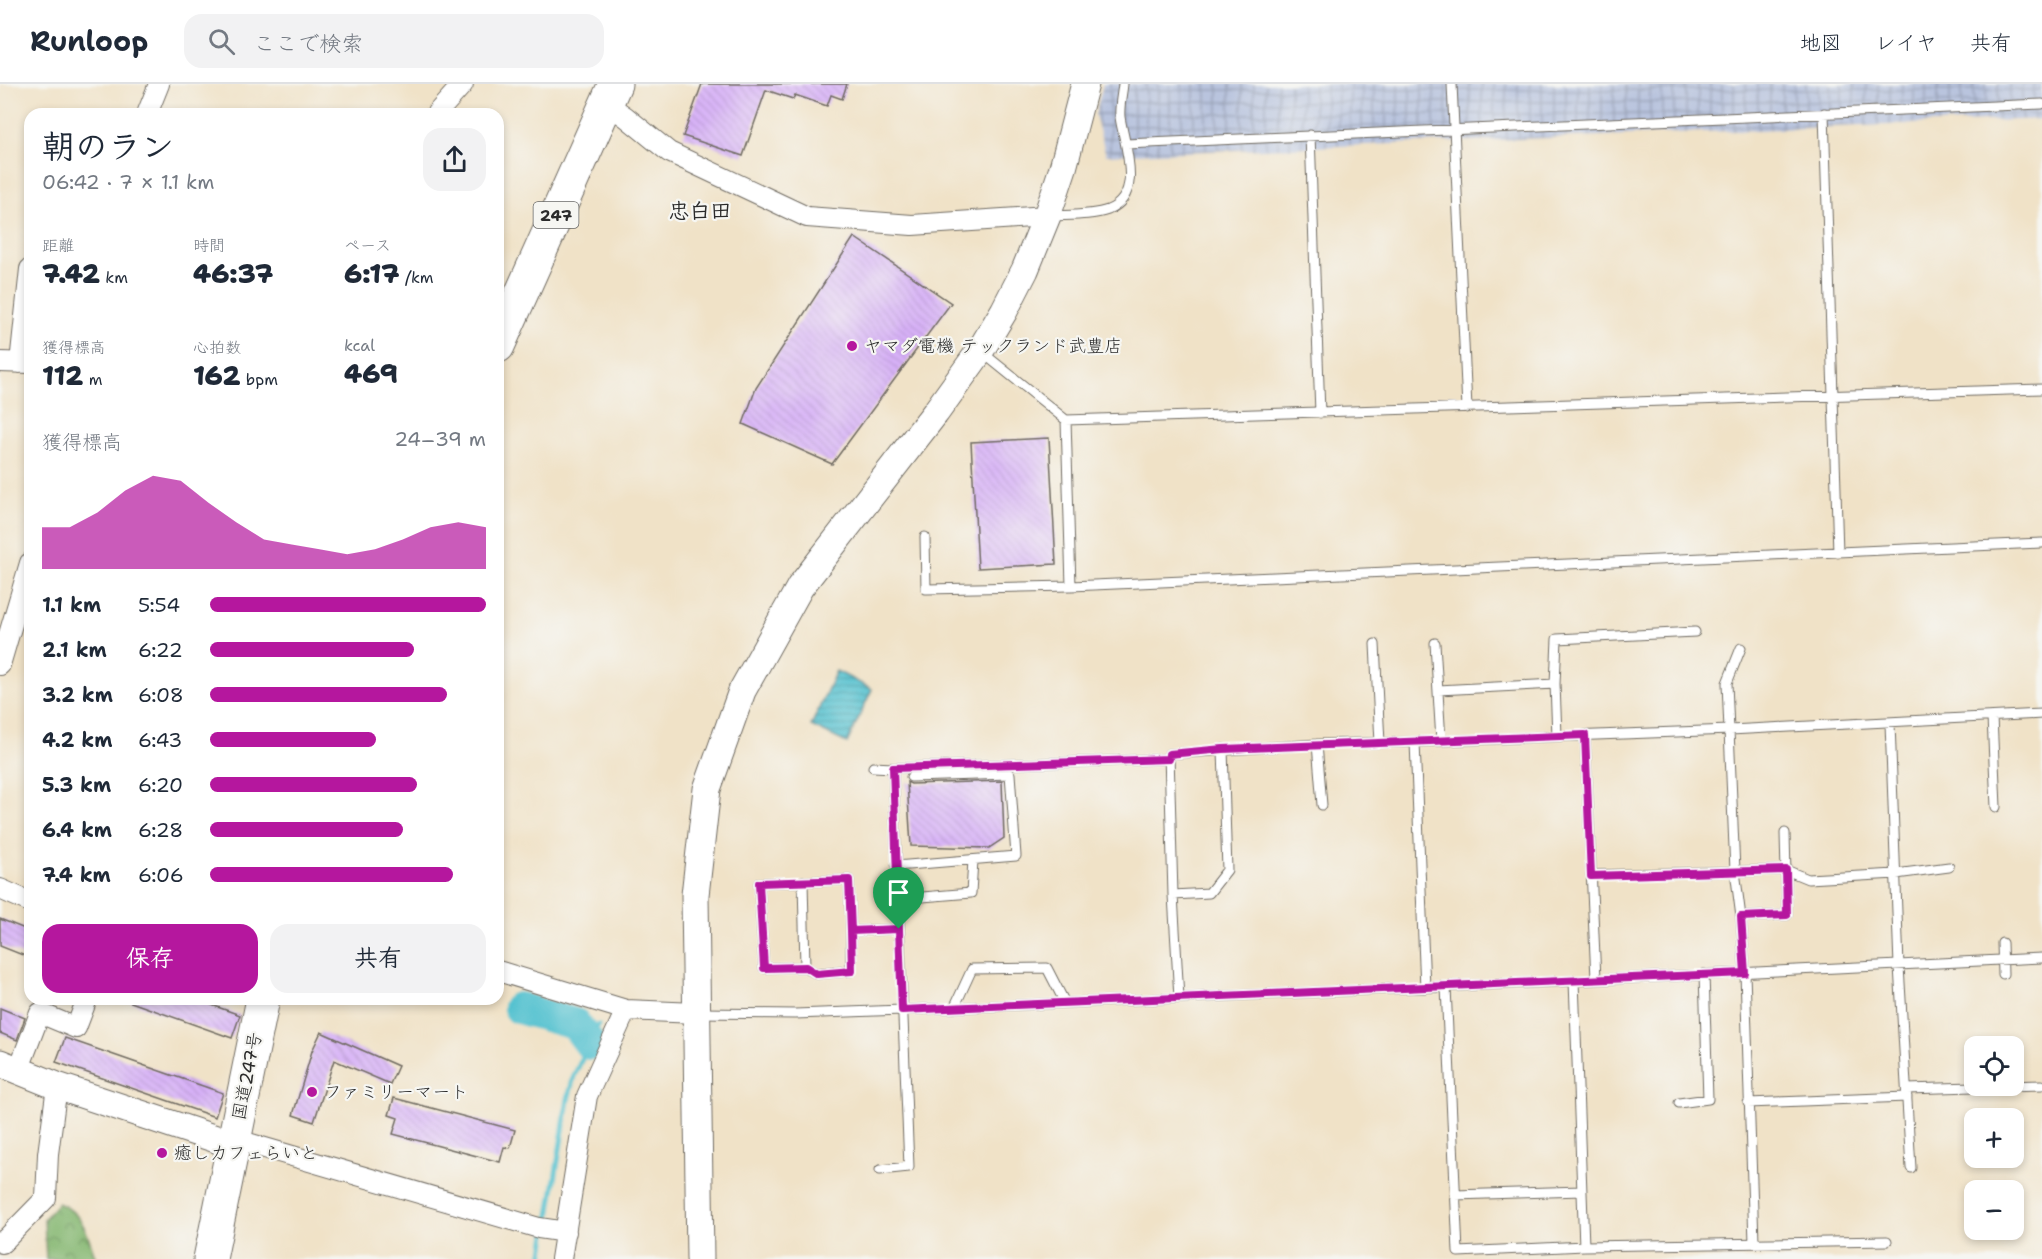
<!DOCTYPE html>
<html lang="ja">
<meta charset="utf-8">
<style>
body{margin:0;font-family:"Shantell Sans","Klee One",sans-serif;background:#f2f2f3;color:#1f2937;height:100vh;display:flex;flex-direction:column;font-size:22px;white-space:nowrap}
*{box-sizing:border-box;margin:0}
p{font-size:20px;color:#747a83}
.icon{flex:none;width:33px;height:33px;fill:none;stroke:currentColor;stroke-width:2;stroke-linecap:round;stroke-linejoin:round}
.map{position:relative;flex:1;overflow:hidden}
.drawer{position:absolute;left:24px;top:24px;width:480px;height:897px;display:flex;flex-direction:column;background:#fff;border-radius:18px;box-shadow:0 3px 9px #0003}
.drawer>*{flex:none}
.buttons{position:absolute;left:1964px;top:952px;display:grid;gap:12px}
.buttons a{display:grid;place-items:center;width:60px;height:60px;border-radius:12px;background:#fff;box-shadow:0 3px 9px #0003;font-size:30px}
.pin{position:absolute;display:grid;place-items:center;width:51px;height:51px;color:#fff;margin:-62px -26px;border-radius:50% 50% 50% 0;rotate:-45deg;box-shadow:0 0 6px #0007}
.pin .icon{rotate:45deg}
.round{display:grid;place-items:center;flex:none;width:63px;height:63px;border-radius:18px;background:#f2f2f3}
.head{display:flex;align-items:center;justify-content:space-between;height:102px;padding:0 18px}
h1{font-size:33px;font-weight:800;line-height:45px}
.figures{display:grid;grid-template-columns:repeat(3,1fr);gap:9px;height:102px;padding:6px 18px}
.figures div{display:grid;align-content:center}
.figures b{font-size:26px;font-weight:800}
.figures small{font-size:16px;font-weight:400}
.figures p{font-size:16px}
.chart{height:168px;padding:12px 18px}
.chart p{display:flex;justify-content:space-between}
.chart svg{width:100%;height:108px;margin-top:6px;fill:#b5179e;opacity:.7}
.primary-button{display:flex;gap:12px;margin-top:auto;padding:12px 18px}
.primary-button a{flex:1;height:69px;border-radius:18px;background:#b5179e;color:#fff;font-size:24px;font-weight:800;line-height:69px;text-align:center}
.primary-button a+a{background:#f2f2f3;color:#1f2937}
ul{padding:0 18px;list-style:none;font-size:20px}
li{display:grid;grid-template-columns:96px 72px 1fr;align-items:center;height:45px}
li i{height:15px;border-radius:8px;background:#b5179e}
header{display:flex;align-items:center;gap:36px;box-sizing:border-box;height:84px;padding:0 30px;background:#fff;border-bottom:2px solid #e0e1e3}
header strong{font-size:28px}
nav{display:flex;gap:33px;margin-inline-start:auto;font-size:21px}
.search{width:420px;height:54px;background:#f2f2f3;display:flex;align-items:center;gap:15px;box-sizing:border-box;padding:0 21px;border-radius:18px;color:#747a83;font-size:22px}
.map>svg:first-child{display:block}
.industrial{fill:url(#industrial-grid)}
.forest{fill:url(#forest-crowns);stroke:#58714e;stroke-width:1.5}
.water{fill:url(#water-rules);stroke:#40767e;stroke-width:1.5}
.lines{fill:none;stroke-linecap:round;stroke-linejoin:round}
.stream{stroke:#56c2d0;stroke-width:5}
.river{stroke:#56c2d0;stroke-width:32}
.building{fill:url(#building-back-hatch)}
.lane-casing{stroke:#706b62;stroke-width:11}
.street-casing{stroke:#706b62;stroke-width:22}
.secondary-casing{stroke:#706b62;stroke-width:29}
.highway-casing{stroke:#706b62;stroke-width:35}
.lane{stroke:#fff;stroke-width:9}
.street{stroke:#fff;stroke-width:20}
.secondary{stroke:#fff;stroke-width:27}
.highway{stroke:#fff;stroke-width:33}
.route-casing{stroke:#fff;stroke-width:12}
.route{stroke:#b5179e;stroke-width:8}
.poi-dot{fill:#b5179e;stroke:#f6f6f2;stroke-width:2}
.labels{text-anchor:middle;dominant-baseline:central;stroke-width:4.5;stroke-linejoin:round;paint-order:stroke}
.shield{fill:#f6f6f2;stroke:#686867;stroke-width:1.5}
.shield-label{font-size:16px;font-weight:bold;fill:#2b2b2b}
.poi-label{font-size:18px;fill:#2b2b2b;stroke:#f6f6f2;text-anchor:start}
.street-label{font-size:18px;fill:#2b2b2b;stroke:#f6f6f2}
.quarter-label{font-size:21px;font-weight:bold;fill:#2b2b2b;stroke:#f6f6f2}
</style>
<header>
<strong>Runloop</strong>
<div class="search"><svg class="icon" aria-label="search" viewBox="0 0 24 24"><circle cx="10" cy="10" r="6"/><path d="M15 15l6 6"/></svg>ここで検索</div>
<nav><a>地図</a><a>レイヤ</a><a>共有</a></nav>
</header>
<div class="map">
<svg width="2042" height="1175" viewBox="0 0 2042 1175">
<defs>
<pattern id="industrial-grid" width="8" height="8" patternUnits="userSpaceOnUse" patternTransform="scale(1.5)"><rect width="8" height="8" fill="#b9c4de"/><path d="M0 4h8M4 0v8" fill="none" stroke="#979fb4"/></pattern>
<pattern id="forest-crowns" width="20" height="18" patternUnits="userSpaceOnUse" patternTransform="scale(1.5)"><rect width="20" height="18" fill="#85b771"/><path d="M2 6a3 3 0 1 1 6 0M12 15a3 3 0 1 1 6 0" fill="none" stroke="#6d955d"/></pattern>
<pattern id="water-rules" width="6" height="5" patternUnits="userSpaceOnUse" patternTransform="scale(1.5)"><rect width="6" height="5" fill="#56c2d0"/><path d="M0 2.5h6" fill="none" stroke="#479ea9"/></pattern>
<pattern id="building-back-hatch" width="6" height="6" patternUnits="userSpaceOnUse" patternTransform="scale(1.5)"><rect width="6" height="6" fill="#d7b1f7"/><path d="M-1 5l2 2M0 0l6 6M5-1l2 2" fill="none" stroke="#b998d4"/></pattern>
</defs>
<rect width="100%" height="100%" fill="#f6f6f2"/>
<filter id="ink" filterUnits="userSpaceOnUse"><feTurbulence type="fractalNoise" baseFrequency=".0167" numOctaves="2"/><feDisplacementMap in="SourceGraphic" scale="12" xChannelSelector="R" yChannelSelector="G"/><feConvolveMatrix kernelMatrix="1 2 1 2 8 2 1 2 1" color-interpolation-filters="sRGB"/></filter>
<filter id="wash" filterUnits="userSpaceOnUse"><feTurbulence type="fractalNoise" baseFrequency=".008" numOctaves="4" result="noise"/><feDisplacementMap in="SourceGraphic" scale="24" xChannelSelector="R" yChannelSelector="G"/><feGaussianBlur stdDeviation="1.35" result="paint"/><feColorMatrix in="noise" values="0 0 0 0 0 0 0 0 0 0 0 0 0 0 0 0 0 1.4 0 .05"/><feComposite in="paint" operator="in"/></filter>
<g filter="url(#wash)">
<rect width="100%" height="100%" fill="#f0e2c7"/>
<path class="industrial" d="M1103 0H2042V35L1106 71 1095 31Z"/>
<path class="forest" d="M58 1119C84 1129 88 1152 96 1175H46L44 1135Z"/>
<path class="water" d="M836 587 872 605 847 659 811 642Z"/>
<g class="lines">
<path class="stream" d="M542 1175 568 1015 574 992 598 941"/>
<path class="river" d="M519 924 575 940 590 960"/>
</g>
<g id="blocks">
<path class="building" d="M702 0H847L842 15 831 11 827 22 795 11 793 15 766 6 743 72 683 52Z
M854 153 951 219 832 380 743 340 756 304Z
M1049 354 1056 480 978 484 971 358Z
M1002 697 1004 754 989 764 911 762 907 698 911 700Z
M0 835 30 847V874L0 862Z
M128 915H195L240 931 232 954 128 917Z
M0 924 25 934 17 956 0 949Z
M321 948 398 982 390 1000 334 976 314 1038 293 1031 312 967Z
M65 954 223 1009 215 1033 56 978Z
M394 1014 515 1046 510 1064 504 1063 500 1078 393 1050 398 1034 389 1031Z"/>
</g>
</g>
<g filter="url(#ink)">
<use href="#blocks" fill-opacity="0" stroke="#706b62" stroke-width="1.5"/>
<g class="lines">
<defs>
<path id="lane" d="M1452 0 1467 324
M1824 29 1838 469
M1310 51 1320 329
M1126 60 2042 20
M1052 132C1070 131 1091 132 1108 126 1145 111 1124 61 1120 33 1119 22 1122 10 1123 0
M983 269 1066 336 2042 305
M1066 336 1071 502
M925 453 926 505 1071 502 2042 459
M1435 559 1441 657
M1375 560 1380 659
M1741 564 1727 599 1735 787 1741 833 1745 889 1754 1158
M1438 606 1555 600
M1992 633 1996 723
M1890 639 1899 882 1911 1084
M1585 651 1596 895
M1557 652 1555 600 1557 555 1695 548
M1415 658 1425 904
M1317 660 1322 721
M873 683 893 684
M896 782 1016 772 1010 690 911 693
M1591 791 1786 786 1808 795 1896 790 1949 783
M803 797 805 883
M1173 811 1209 809 1227 786 1223 665
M898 815 971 809 973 776
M1741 833 1787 831 1785 749
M851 847 849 796 759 799 764 884 805 883 817 890 851 887V847L899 845
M2002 859 2003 890
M1574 897 1584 1162
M1446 903 1458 1168 1584 1162 1887 1157
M1179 914 1173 811 1169 670 1317 660 1415 658 1730 646 2042 630
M954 924 972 885 1047 884 1065 919
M699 929 795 930 902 926 1574 897 2042 874
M1907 1005 2042 1001
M1679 1019 1708 1015 1704 890
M1748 1019 1907 1013
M880 1086 909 1083 893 684 1169 675
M1455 1111 1582 1107"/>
<path id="street" d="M606 19 626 33 669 68 807 133 912 141 1047 132
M147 30 159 0
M436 30 463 0
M0 278 30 279
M20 279 30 185
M0 581 30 479
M0 805 30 818
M498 887 626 926 696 929
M18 987 40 929 76 944 87 915
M234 1057 248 1059 539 1144 566 1148
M0 1157 2 1159 46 1114 48 1070 57 1002
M561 1175 587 1012 626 926"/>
<path id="secondary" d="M0 979 57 1002 219 1056 234 1057
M700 1175 695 811 707 705 742 607 800 503 936 328 980 267 1004 227 1025 186 1047 132 1063 84 1085 0"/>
<path id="highway" d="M498 262 615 0
M210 1175 263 915"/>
</defs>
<use href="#lane" class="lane-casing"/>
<use href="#street" class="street-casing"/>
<use href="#secondary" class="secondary-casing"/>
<use href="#highway" class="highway-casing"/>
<use href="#lane" class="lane"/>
<use href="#street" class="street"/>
<use href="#secondary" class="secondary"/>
<use href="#highway" class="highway"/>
</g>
</g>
<g class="lines" filter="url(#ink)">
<defs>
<path id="route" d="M899 845 851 847 852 887 817 890 806 883 764 884 759 799 849 796 851 847 899 845 902 926 1745 889 1741 833 1787 831 1786 786 1591 792 1585 651 1223 665 1169 670V675L893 684 899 845"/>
</defs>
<use href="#route" class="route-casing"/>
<use href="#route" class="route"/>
</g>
<g class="poi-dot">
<circle cx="852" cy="262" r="6"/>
<circle cx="312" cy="1008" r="6"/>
<circle cx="162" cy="1069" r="6"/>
</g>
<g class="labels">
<rect class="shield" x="533.5" y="118" width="45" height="26" rx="4.5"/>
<g class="shield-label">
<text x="556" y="131">247</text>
</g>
<g class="poi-label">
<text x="864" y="262">ヤマダ電機 テックランド武豊店</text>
<text x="324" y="1008">ファミリーマート</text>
<text x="174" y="1069">癒しカフェらいと</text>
</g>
<g class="street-label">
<text transform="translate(247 992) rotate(-79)">国道247号</text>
</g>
<g class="quarter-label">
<text x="700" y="127">忠白田</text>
</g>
</g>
</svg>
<div class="buttons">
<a><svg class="icon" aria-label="locate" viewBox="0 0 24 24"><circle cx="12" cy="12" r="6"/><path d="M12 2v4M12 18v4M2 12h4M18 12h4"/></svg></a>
<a>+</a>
<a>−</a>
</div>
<div class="pin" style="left:899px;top:845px;background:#1e9e55"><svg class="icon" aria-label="arrive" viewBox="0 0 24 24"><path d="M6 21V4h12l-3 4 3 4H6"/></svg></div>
<section class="drawer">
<div class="head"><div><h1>朝のラン</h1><p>06:42 · 7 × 1.1 km</p></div><a class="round"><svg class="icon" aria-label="share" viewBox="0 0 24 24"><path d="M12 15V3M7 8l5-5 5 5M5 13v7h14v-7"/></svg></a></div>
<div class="figures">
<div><p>距離</p><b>7.42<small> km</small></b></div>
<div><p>時間</p><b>46:37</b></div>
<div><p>ペース</p><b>6:17<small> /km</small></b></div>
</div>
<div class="figures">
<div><p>獲得標高</p><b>112<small> m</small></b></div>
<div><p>心拍数</p><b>162<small> bpm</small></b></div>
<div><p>kcal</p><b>469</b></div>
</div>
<div class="chart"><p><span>獲得標高</span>24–39 m</p>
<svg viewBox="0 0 160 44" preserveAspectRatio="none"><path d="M0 44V27L10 27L20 21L30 12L40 6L50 8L60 17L70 25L80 32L90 34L100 36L110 38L120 36L130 32L140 27L150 25L160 27V44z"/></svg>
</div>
<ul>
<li><b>1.1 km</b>5:54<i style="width:100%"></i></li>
<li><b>2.1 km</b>6:22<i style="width:74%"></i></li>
<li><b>3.2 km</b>6:08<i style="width:86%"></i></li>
<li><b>4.2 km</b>6:43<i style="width:60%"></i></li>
<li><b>5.3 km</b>6:20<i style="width:75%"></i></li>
<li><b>6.4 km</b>6:28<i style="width:70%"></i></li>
<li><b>7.4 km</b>6:06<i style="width:88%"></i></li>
</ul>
<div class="primary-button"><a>保存</a><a>共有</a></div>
</section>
</div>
